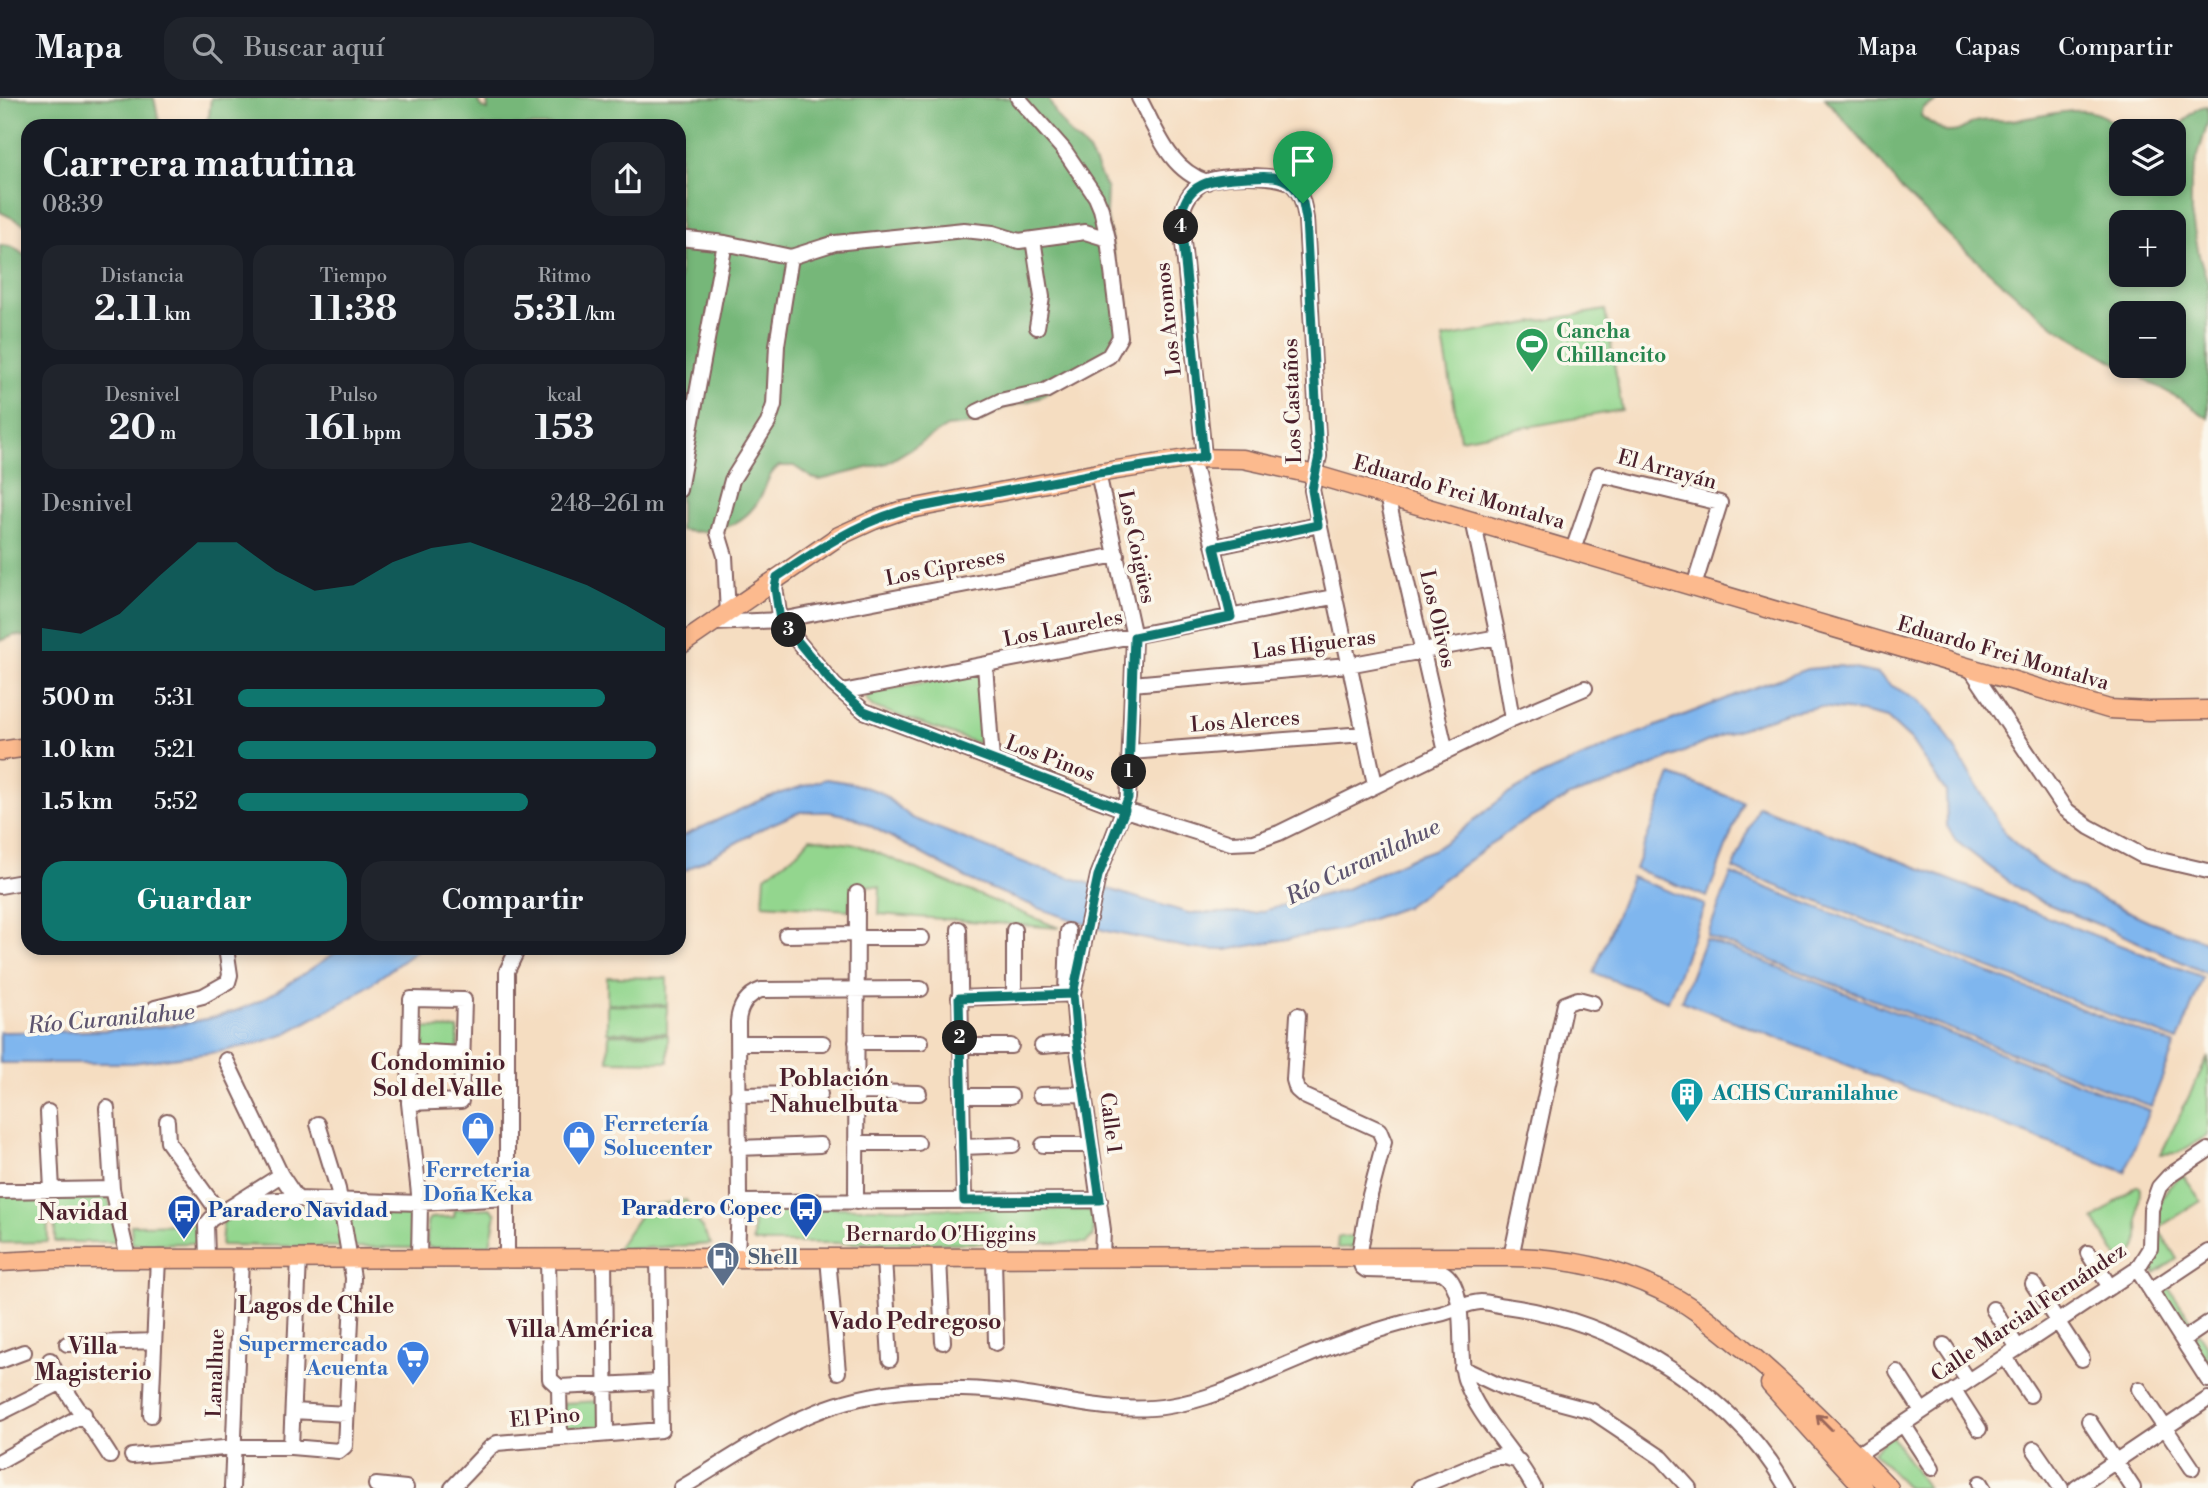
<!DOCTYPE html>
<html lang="es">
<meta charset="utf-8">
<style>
body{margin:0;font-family:"Libre Bodoni",serif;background:#20242c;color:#f1f3f6;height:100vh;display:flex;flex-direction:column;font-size:26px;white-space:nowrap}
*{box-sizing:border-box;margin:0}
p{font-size:23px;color:#9ea1a6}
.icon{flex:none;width:38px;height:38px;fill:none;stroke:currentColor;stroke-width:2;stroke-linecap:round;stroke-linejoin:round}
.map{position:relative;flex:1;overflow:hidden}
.panel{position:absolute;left:21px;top:21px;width:665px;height:836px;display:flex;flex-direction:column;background:#171b24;border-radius:21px;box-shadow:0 4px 10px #0003}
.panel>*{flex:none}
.fabs{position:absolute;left:2109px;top:21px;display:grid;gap:14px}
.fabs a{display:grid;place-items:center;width:77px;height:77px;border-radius:14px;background:#171b24;box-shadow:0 4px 10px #0003;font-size:35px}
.pin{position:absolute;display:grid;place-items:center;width:60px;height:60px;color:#fff;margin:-72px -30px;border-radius:50% 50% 50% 0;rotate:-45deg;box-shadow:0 0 7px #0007}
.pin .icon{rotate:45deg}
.km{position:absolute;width:35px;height:35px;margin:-18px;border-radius:50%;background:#222;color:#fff;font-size:19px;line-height:35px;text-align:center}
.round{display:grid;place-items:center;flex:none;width:74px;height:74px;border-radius:21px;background:#20242c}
.summary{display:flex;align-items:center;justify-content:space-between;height:119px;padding:0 21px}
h1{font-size:38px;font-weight:700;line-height:52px}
.metrics{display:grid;grid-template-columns:repeat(3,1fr);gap:10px;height:119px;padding:7px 21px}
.metrics div{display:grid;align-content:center;border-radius:18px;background:#20242c;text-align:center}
.metrics b{font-size:35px;font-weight:700}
.metrics small{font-size:19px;font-weight:400}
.metrics p{font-size:19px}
.chart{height:196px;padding:14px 21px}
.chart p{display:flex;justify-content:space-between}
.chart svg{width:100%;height:126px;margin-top:7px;fill:#0f766e;opacity:.7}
.action{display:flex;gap:14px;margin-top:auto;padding:14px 21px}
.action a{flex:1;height:80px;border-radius:21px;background:#0f766e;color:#fff;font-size:28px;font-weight:700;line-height:80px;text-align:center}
.action a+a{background:#20242c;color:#f1f3f6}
ul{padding:0 21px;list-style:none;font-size:23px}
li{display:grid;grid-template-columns:112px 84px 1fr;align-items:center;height:52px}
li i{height:18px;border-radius:9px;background:#0f766e}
header{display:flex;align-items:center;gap:42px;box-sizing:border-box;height:98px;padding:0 35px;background:#171b24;border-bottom:2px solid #363941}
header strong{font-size:33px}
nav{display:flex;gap:38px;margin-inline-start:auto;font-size:24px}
.search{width:490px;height:63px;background:#20242c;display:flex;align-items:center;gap:18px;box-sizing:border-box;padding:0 24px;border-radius:21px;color:#9ea1a6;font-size:26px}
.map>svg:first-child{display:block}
.green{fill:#93d68e;stroke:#6e7a5c;stroke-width:2}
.forest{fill:#76b779;stroke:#606b52;stroke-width:2;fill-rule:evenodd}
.water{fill:#7fb6ee;stroke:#646a8c;stroke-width:2}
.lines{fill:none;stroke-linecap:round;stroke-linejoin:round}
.minor-casing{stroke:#866260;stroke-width:18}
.major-casing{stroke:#866260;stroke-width:21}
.minor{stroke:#fff;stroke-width:14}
.major{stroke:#fcba8e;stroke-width:18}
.oneway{stroke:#9a6558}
.route-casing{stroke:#fff;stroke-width:14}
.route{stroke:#0f766e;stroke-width:9}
.labels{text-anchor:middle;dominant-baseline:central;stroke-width:7;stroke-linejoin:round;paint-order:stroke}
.street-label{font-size:21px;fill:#4a1f2b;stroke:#fbf7ec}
.leisure-label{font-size:21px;font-weight:bold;fill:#27864d;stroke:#fbf7ec;text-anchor:start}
.culture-label{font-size:21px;font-weight:bold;fill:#0d838f;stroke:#fbf7ec;text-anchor:start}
.shop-label{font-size:21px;font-weight:bold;fill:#366cbe;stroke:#fbf7ec;text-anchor:start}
.transit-label{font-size:21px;font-weight:bold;fill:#164399;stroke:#fbf7ec;text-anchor:end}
.service-label{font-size:21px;font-weight:bold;fill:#4e5e75;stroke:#fbf7ec;text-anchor:start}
.water-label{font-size:23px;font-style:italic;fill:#5d546f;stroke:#fbf7ec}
.neighbourhood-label{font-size:23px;font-weight:bold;fill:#4a1f2b;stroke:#fbf7ec}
</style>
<header>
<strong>Mapa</strong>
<div class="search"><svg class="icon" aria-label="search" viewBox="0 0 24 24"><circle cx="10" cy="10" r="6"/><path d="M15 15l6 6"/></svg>Buscar aquí</div>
<nav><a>Mapa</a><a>Capas</a><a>Compartir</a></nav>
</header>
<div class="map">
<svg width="2208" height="1390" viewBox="0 0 2208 1390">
<rect width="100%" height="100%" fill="#fbf7ec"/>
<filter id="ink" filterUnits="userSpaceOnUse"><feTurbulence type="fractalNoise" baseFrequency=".0143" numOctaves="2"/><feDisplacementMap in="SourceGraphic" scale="14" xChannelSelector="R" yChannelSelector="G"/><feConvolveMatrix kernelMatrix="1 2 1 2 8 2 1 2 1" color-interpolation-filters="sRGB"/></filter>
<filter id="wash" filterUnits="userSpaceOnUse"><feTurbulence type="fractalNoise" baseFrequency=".00686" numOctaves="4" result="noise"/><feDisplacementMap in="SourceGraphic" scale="28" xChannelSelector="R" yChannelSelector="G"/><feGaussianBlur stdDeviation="1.57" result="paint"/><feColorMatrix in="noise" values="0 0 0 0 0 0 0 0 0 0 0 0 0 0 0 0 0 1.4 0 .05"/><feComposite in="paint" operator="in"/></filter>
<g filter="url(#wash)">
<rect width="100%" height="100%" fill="#f5ddc1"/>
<path class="green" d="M1605 212 1622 312 1460 341 1443 240Z
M980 574 986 637 983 647 873 609 866 602 868 595Z
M810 740 858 747 1059 830 879 816 880 789 852 787 849 812 763 806 765 778 799 753Z
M607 879 667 880V907L607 906Z
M607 907 667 908V935L607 934Z
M420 930 458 931V953H419Z
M609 936 668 937V964L608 963Z
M2208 959V1037L2178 1055 2161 1056Z
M2183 1077 2201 1103 2158 1130 2177 1161 2155 1176 2151 1168C2167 1133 2142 1105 2183 1077Z
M2136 1088H2140C2140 1099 2138 1110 2138 1121 2138 1141 2142 1152 2121 1165L2094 1121Z
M107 1093 118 1144H55L54 1096Z
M47 1095 48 1144 0 1145V1097Z
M686 1102 711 1146 616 1152 646 1108Z
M415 1107 413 1150 221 1147 223 1124 253 1108Z
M758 1109 1087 1112 1094 1116 1093 1138 1086 1145H756L753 1143 754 1114Z
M490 1110 496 1116 490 1147 432 1150 427 1148V1124L430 1120 454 1119 455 1112Z
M202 1126V1145L132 1146 131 1127Z
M1357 1138 1356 1149 1337 1150 1338 1139Z
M2167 1187 2195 1228 2183 1235 2156 1194Z
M2199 1235 2208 1249V1274L2187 1242Z
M602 1303V1328L564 1330 563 1305Z
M1891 1337 1927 1390H1908L1873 1354Z"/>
<path class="forest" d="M0 0H154L159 23 164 28H28V128L0 114Z
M211 0H476L482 10 488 12 487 0H1048L1057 18 1072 38 1089 53 1107 92 1106 114 1114 161 1126 196 1129 216 1128 237 1125 245 1039 300 1004 310 977 326 947 329 887 365 820 382 812 380 794 368H779C767 377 767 388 760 400 744 429 711 438 680 432L679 28H203L209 18Z
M1825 0H1960L1938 2 1923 10 1921 18C1929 24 1939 32 1949 34 1962 35 1967 25 1979 23 1993 21 2008 24 2022 21 2059 16 2094 0 2121 33V86H2174V36C2183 25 2193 8 2208 8V23L2191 82V116L2199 157 2208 185V320L2180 301 2121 268H2174V215H2121V268L2055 229 2019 200 1956 144 1900 90 1881 64ZM2174 124V177H2121V124Z
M0 147 13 149 28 160V539L15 537 0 543Z"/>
<path class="water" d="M1840 568 1878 576 1892 588 1919 602 1942 629 2006 737 2037 765 2069 786 2149 823 2208 844V876L2107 830 2035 801 2009 784 1956 743 1947 728 1946 694 1911 642 1887 620 1861 614 1820 609 1788 614 1720 638 1620 682 1570 698 1513 730 1405 809 1344 831 1226 852 1194 851 1106 833 1044 812 972 783 854 719 829 714H800L763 730 679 776V740L765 700 826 681 851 685 880 694 912 720 1038 770 1188 815H1255L1346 791 1413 759 1433 752 1453 739 1506 697 1544 676 1614 645 1745 593 1807 571Z
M1671 677 1743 704 1707 799 1635 771Z
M1758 708 2203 879 2178 943 1733 771Z
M1731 776 2175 947 2151 1008 1707 838Z
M1631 779 1705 807 1668 903 1594 875Z
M1705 841 2149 1012 2125 1074 1681 903Z
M342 851H419L354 898 283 937 256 946 217 954 132 965H0V934C74 933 189 937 255 905 286 890 313 868 342 851Z"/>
</g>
<g filter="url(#ink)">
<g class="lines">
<defs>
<path id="minor" d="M1139 0C1157 33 1169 72 1207 84
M679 140 725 145 791 159 835 145 964 132 993 135 1019 143 1085 134 1108 141
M1033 141 1042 199 1037 229
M977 314 1000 303 1045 293 1109 258 1120 239 1108 141 1101 111 1096 99 1064 52 1018 0
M1204 359 1181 123C1182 109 1188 95 1201 86 1215 76 1278 75 1292 86 1302 95 1304 109 1306 121L1319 358 1312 392 1375 686
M1192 360 1231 519
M1098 375 1134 539 1128 700 1098 778 1073 896 1077 945 1103 1132 1102 1159
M679 392 725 145
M1387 398 1446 654
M1473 422 1498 539 1512 621
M1214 449 1318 427
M1573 452 1599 376 1720 405 1694 488
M777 479 775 490 780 522
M728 516 725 458 718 435 732 382 768 325 774 307 777 247 791 159
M780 522 834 587 864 613 1125 712 1231 745 1254 744 1279 735 1512 621 1585 590
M714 525 780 522 1117 457
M985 567 992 662
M1971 571 2065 711 2089 729 2143 758 2208 773
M1132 586 1348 567 1498 539
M842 594 1333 499
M1130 654 1364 636
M0 788 28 783
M959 831 964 1103
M1014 832V897
M786 837 856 836
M856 840H922
M1066 896 1068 833
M959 900 1073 896
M155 910 203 898 228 884 230 877 226 850
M1298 917 1294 982 1297 992 1304 998 1379 1032 1384 1044 1370 1097 1359 1159 1362 1169 1366 1172 1442 1174C1470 1189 1456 1255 1465 1281 1479 1322 1515 1352 1534 1390
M856 944H921
M739 945H823
M960 948H1011
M1042 948 1077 945
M408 953 462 956
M226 962 281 1077 297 1101
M856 994 919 995
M737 997 820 996
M1040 997 1085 996
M961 998H1011
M409 1005 461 1003 464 902 411 901 409 1005 420 1105 419 1160
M107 1010 112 1091 128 1160
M48 1014 52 1092
M167 1023 168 1044 220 1116
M856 1045H918
M1043 1047H1091
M962 1049 1013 1047
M738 1050 820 1047
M0 1093 112 1091
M240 1103 281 1077
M739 1104 1100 1102
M856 1104 857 795
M2088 1155 2110 1189
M1511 1159 1565 906 1578 901 1593 905
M207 1160 206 1127 211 1121 239 1104 297 1101 420 1105 507 1100
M507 1160V873L518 850
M548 1160 550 1281 559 1289 560 1339
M604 1160 606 1336
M737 1160 739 1104 738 924C739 909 747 897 761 892L921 891
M828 1160 838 1274
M884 1160 890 1261
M939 1160 943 1244
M994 1160 996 1245
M2137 1171 2208 1282
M2033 1186 2082 1261
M2151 1192 2208 1154
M1993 1211 2018 1250
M2183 1242 2208 1225
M67 1246 154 1243
M1944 1247 1968 1283
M2005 1259 2030 1297
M50 1262C65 1296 90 1326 110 1358
M0 1263 24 1254
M1462 1270 1502 1289 1592 1313 1662 1360 1689 1390
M1897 1274 1922 1313
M559 1289 660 1284
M2139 1291 2192 1370
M1954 1292 1979 1331
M293 1313 347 1316
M0 1315 60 1285
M151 1317 158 1160
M2089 1323 2133 1390
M1903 1326 1932 1370
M291 1349 299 1160
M2034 1351 2061 1390
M132 1358 235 1349H291L339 1353 345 1348 353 1180 338 1091 318 1026
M1849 1362 2137 1171 2150 1150 2151 1111 2159 1089 2169 1078 2208 1052
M0 1363 84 1316
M1980 1385 1983 1390
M376 1387 406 1390
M1420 1389 1487 1361 1500 1358 1519 1363
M232 1390 241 1160
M452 1390 490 1350 497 1345 661 1332 658 1160
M681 1390C724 1365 767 1334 814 1315 872 1290 943 1287 1006 1294 1059 1300 1116 1317 1169 1308 1214 1301 1254 1280 1295 1263 1344 1242 1388 1227 1440 1216 1453 1213 1468 1204 1481 1204 1488 1204 1497 1207 1505 1208 1557 1215 1608 1232 1653 1260 1707 1292 1756 1334 1787 1390
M2076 1390 2208 1301"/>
<path id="major" d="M679 548 839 438 874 422 900 413 1098 375 1192 360 1243 361 1316 377 2109 611 2149 613 2208 612
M0 653 28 649
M0 1164 56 1161 1511 1159C1564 1160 1613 1169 1660 1192 1691 1206 1717 1229 1743 1250 1795 1294 1842 1341 1889 1390
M1770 1286 1864 1390"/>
</defs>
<use href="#minor" class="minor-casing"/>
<use href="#major" class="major-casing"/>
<use href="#minor" class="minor"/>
<use href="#major" class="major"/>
</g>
<defs><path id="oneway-shaft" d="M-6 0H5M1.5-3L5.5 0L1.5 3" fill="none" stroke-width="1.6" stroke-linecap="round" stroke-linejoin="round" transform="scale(1.75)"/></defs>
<use class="oneway" href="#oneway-shaft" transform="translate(1824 1324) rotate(-135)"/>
</g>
<g class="lines" filter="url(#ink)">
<defs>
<path id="route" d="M1303 105 1306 121 1319 358 1312 392 1318 427 1214 449 1231 519 1134 539 1128 700 1098 778 1073 896 1077 945 1100 1102 964 1103 959 900 1073 896 1098 778 1125 712 864 613 834 587 780 522 775 490 777 479C817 452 854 427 900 413L1098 375 1204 359 1181 123C1183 81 1216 81 1249 79 1260 79 1272 77 1282 81 1293 85 1299 94 1303 105"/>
</defs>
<use href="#route" class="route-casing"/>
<use href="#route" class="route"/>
</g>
<defs>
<symbol id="stadium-pin" viewBox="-11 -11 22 30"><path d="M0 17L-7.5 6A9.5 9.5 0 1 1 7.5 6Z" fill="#2e9e5b" stroke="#fbf7ec"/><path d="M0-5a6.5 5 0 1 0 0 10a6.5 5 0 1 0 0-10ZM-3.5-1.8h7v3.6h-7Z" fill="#fff"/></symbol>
<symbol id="building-pin" viewBox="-11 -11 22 30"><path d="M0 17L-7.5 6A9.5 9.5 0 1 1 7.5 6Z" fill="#0f9aa8" stroke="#fbf7ec"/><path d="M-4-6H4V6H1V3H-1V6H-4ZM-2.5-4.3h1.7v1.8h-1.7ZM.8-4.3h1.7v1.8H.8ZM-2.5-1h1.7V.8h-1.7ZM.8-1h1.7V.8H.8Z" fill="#fff"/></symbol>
<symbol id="shop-pin" viewBox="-11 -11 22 30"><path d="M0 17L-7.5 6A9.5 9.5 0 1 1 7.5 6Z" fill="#3f7fe0" stroke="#fbf7ec"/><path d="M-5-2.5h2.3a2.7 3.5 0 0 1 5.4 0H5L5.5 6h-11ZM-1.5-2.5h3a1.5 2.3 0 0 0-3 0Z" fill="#fff"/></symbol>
<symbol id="bus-pin" viewBox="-11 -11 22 30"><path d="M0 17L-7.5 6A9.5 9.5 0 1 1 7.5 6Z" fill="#1a4fb4" stroke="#fbf7ec"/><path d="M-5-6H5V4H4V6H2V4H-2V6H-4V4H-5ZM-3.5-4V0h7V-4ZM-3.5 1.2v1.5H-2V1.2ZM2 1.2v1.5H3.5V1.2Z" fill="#fff"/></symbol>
<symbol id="fuel-pin" viewBox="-11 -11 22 30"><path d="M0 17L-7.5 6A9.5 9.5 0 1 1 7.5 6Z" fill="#5c6f8a" stroke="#fbf7ec"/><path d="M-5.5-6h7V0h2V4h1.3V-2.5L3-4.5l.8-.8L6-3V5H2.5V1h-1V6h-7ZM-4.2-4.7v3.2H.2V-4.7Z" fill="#fff"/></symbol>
<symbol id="supermarket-pin" viewBox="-11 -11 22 30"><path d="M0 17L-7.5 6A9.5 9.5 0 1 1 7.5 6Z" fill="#3f7fe0" stroke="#fbf7ec"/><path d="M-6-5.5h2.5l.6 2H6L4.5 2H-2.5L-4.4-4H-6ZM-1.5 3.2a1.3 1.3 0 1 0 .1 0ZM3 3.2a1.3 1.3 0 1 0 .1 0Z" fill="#fff"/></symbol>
</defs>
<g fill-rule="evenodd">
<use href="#stadium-pin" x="1513" y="227" width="38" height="52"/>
<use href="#building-pin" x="1668" y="977" width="38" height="52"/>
<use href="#shop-pin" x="459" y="1011" width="38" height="52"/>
<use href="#shop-pin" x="560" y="1020" width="38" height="52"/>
<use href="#bus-pin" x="787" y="1092" width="38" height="52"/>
<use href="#bus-pin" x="165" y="1094" width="38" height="52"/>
<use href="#fuel-pin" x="704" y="1141" width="38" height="52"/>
<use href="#supermarket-pin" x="394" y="1240" width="38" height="52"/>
</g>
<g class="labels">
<g class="street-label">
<text transform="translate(1169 221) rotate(-96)">Los Aromos</text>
<text transform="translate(1293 303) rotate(-92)">Los Castaños</text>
<text transform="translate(1667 372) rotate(15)">El Arrayán</text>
<text transform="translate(1459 395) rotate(16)">Eduardo Frei Montalva</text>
<text transform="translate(1136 449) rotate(78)">Los Coigües</text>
<text transform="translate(945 470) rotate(-11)">Los Cipreses</text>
<text transform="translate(1437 521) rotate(77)">Los Olivos</text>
<text transform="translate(1063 531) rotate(-11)">Los Laureles</text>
<text transform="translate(1314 547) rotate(-7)">Las Higueras</text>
<text transform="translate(2003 556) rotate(16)">Eduardo Frei Montalva</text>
<text transform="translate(1245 624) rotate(-4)">Los Alerces</text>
<text transform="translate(1050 661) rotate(21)">Los Pinos</text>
<text transform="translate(1110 1025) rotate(83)">Calle 1</text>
<text x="941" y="1137">Bernardo O'Higgins</text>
<text transform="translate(2029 1215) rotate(-34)">Calle Marcial Fernández</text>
<text transform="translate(216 1275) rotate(-88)">Lanalhue</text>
<text transform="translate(545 1320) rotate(-5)">El Pino</text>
</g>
<g class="leisure-label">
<text x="1556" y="234">Cancha<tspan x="1556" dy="24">Chillancito</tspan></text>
</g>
<g class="culture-label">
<text x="1712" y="996">ACHS Curanilahue</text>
</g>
<g class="shop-label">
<text x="604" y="1027">Ferretería<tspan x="604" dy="24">Solucenter</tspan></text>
<text x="478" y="1073" text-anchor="middle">Ferreteria<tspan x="478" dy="24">Doña Keka</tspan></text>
<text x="388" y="1247" text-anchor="end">Supermercado<tspan x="388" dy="24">Acuenta</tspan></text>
</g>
<g class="transit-label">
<text x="782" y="1111">Paradero Copec</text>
<text x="208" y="1113" text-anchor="start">Paradero Navidad</text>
</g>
<g class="service-label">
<text x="748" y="1160">Shell</text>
</g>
<g class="water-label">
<text transform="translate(1363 764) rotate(-26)">Río Curanilahue</text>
<text transform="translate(111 921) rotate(-5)">Río Curanilahue</text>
</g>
<g class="neighbourhood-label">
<text x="438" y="965">Condominio<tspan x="438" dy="26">Sol del Valle</tspan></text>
<text x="834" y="981">Población<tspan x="834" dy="26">Nahuelbuta</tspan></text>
<text x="83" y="1115">Navidad</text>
<text x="316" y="1208">Lagos de Chile</text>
<text x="915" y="1224">Vado Pedregoso</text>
<text x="580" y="1232">Villa América</text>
<text x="93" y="1249">Villa<tspan x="93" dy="26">Magisterio</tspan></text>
</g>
</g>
</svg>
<div class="fabs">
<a><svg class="icon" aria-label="layers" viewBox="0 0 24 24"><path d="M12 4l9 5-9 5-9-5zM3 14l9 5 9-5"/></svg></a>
<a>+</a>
<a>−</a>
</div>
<div class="pin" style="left:1303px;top:105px;background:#1e9e55"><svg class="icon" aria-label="arrive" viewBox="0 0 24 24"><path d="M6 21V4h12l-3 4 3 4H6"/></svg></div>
<b class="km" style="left:1129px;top:674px">1</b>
<b class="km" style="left:960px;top:940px">2</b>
<b class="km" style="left:789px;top:532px">3</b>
<b class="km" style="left:1181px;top:129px">4</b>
<section class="panel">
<div class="summary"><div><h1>Carrera matutina</h1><p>08:39</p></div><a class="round"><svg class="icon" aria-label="share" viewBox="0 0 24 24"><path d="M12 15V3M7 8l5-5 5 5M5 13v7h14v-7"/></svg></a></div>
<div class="metrics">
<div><p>Distancia</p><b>2.11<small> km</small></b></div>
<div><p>Tiempo</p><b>11:38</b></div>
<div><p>Ritmo</p><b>5:31<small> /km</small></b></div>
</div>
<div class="metrics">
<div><p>Desnivel</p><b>20<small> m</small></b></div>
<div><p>Pulso</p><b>161<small> bpm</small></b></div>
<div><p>kcal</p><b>153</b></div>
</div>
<div class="chart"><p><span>Desnivel</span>248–261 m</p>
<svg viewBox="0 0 160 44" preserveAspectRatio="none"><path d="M0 44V36L10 38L20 31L30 18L40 6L50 6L60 16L70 23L80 21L90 13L100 8L110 6L120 11L130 16L140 21L150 28L160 36V44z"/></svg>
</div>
<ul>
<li><b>500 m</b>5:31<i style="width:86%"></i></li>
<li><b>1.0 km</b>5:21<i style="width:98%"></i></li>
<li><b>1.5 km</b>5:52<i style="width:68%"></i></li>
</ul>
<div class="action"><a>Guardar</a><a>Compartir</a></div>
</section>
</div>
